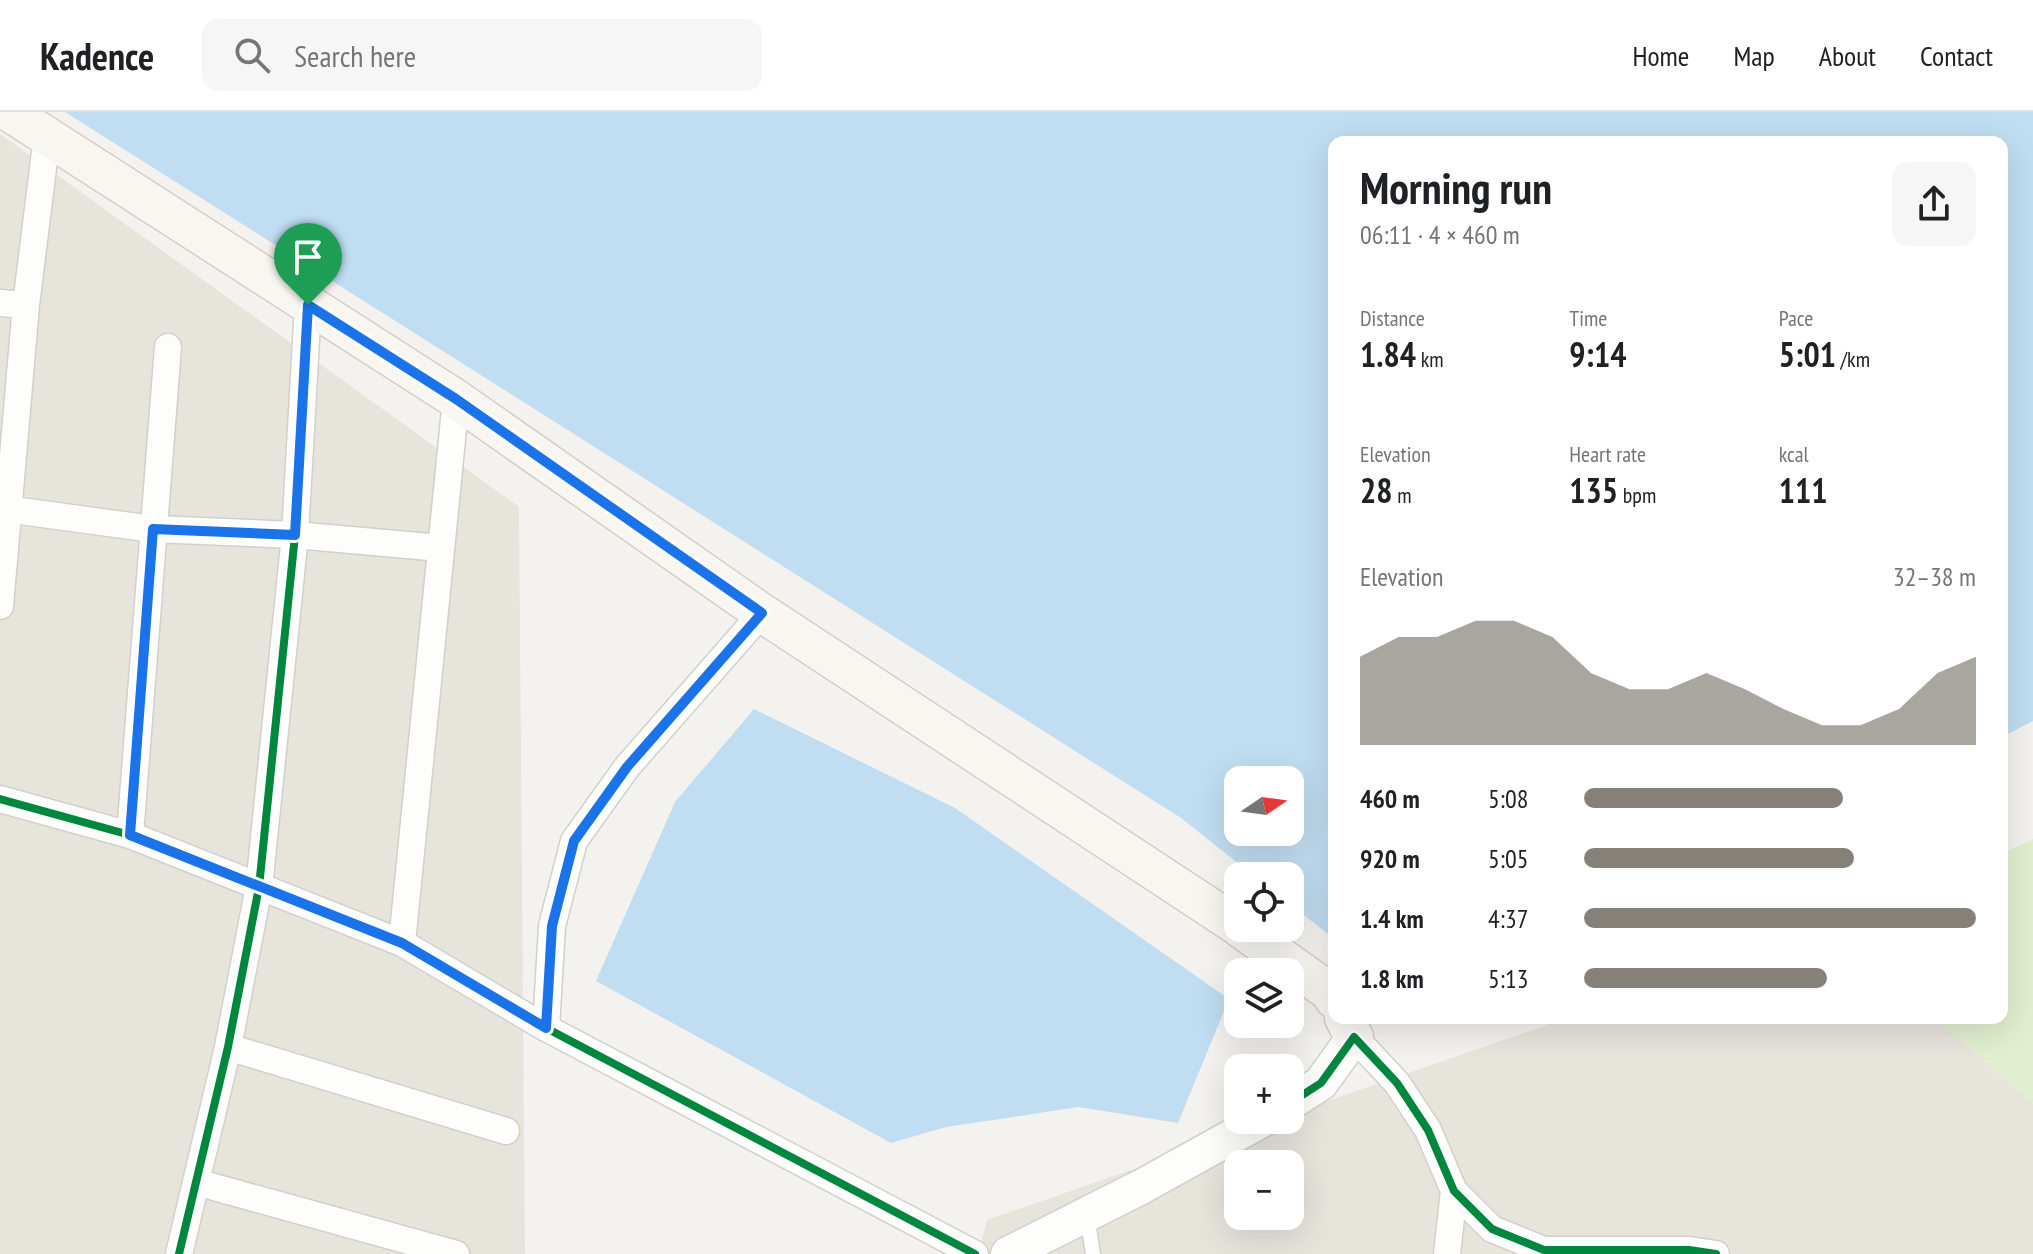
<!DOCTYPE html>
<meta charset="utf-8">
<style>
body{margin:0;font-family:"PT Sans Narrow",sans-serif;background:#f6f6f6;color:#202124;height:100vh;display:flex;flex-direction:column;font-size:30px;white-space:nowrap}
*{box-sizing:border-box;margin:0}
p{font-size:26px;color:#757577}
.icon{flex:none;width:44px;height:44px;fill:none;stroke:currentColor;stroke-width:2;stroke-linecap:round;stroke-linejoin:round}
.map{position:relative;flex:1;overflow:hidden}
.details{position:absolute;left:1328px;top:24px;width:680px;height:888px;display:flex;flex-direction:column;background:#fff;border-radius:16px;box-shadow:0 8px 32px #0002}
.details>*{flex:none}
.needle{width:52px;rotate:77deg}
.fabs{position:absolute;left:1224px;top:654px;display:grid;gap:16px}
.fabs a{display:grid;place-items:center;width:80px;height:80px;border-radius:16px;background:#fff;box-shadow:0 8px 32px #0002;font-size:40px}
.pin{position:absolute;display:grid;place-items:center;width:68px;height:68px;color:#fff;margin:-82px -34px;border-radius:50% 50% 50% 0;rotate:-45deg;box-shadow:0 0 8px #0007}
.pin .icon{rotate:45deg}
.round{display:grid;place-items:center;flex:none;width:84px;height:84px;border-radius:16px;background:#f6f6f6}
.head{display:flex;align-items:center;justify-content:space-between;height:136px;padding:0 32px}
h1{font-size:44px;font-weight:700;line-height:60px}
.stats{display:grid;grid-template-columns:repeat(3,1fr);gap:12px;height:136px;padding:8px 32px}
.stats div{display:grid;align-content:center}
.stats b{font-size:34px;font-weight:700}
.stats small{font-size:22px;font-weight:400}
.stats p{font-size:22px}
.chart{height:224px;padding:16px 32px}
.chart p{display:flex;justify-content:space-between}
.chart svg{width:100%;height:144px;margin-top:8px;fill:#868178;opacity:.7}
ul{padding:0 32px;list-style:none;font-size:26px}
li{display:grid;grid-template-columns:128px 96px 1fr;align-items:center;height:60px}
li i{height:20px;border-radius:10px;background:#868178}
header{display:flex;align-items:center;gap:48px;box-sizing:border-box;height:112px;padding:0 40px;background:#fff;border-bottom:2px solid #e0e0e0}
header strong{font-size:38px}
nav{display:flex;gap:44px;margin-inline-start:auto;font-size:28px}
.search{width:560px;height:72px;background:#f6f6f6;display:flex;align-items:center;gap:20px;box-sizing:border-box;padding:0 28px;border-radius:16px;color:#757577;font-size:30px}
.map>svg:first-child{display:block}
.residential{fill:#e7e4dc;fill-rule:evenodd}
.green{fill:#e1eecf}
.water{fill:#c0ddf1;fill-rule:evenodd}
.lines{fill:none;stroke-linecap:round;stroke-linejoin:round}
.service-casing{stroke:#d2d0cb;stroke-width:17}
.minor-casing{stroke:#d2d0cb;stroke-width:29}
.tertiary-casing{stroke:#d2d0cb;stroke-width:37}
.secondary-casing{stroke:#d3cfc5;stroke-width:41}
.service{stroke:#fdfdfc;stroke-width:14}
.minor{stroke:#fdfdfc;stroke-width:26}
.tertiary{stroke:#fdfdfc;stroke-width:34}
.secondary{stroke:#f7f6f1;stroke-width:38}
.cycleway-casing{stroke:#fff;stroke-width:13}
.cycleway{stroke:#00873e;stroke-width:8}
.route-casing{stroke:#fff;stroke-width:16}
.route{stroke:#1a73e8;stroke-width:10}
</style>
<header>
<strong>Kadence</strong>
<div class="search"><svg class="icon" aria-label="search" viewBox="0 0 24 24"><circle cx="10" cy="10" r="6"/><path d="M15 15l6 6"/></svg>Search here</div>
<nav><a>Home</a><a>Map</a><a>About</a><a>Contact</a></nav>
</header>
<div class="map">
<svg width="2033" height="1142" viewBox="0 0 2033 1142">
<rect width="100%" height="100%" fill="#f4f2ee"/>
<path class="residential" d="M0 22 519 395 525 1142H0Z
M1567 906H1935L2033 992V1142H978L987 1108 1274 1008H1290V1002ZM1238 1052H1290V1104H1238Z"/>
<path class="green" d="M2033 727V992L1935 906H2002V742Z"/>
<path class="water" d="M65 0H2033V609L2002 625V30H1334V827L1290 792V764H1254L1181 706ZM1238 668H1290V720H1238Z
M754 597 955 696 1229 887 1178 1011 1079 995 946 1015 891 1031 596 869 675 690Z"/>
<g class="lines">
<defs>
<path id="service" d="M1087 1103 1093 1142"/>
<path id="minor" d="M0 191 26 193
M6 397 153 417 295 423 441 436
M0 494 26 193 47 24
M0 687 130 723 402 831 546 916 975 1142
M130 723 168 235
M402 831 456 287
M546 916 552 814 574 729 627 655 762 501
M1354 925 1397 971 1428 1018 1454 1079 1492 1117 1544 1138H1689L1716 1142
M228 935 506 1019
M196 1070 456 1142
M179 1142 228 935 259 775 295 423 308 193
M1447 1142 1454 1079"/>
<path id="tertiary" d="M1290 991 1321 971 1354 925
M1008 1142 1141 1075 1262 1008"/>
<path id="secondary" d="M9 0 456 287 762 501 1238 814
M1240 816 1330 880 1334 887
M1344 906 1354 925"/>
</defs>
<use href="#service" class="service-casing"/>
<use href="#minor" class="minor-casing"/>
<use href="#tertiary" class="tertiary-casing"/>
<use href="#secondary" class="secondary-casing"/>
<use href="#service" class="service"/>
<use href="#minor" class="minor"/>
<use href="#tertiary" class="tertiary"/>
<use href="#secondary" class="secondary"/>
<defs>
<path id="cycleway" d="M0 687 130 723 402 831 546 916 975 1142
M1290 991 1321 971 1354 925 1397 971 1428 1018 1454 1079 1492 1117 1544 1138H1689L1716 1142
M179 1142 228 935 259 775 295 423 308 193"/>
</defs>
<use href="#cycleway" class="cycleway-casing"/>
<use href="#cycleway" class="cycleway"/>
</g>
<g class="lines">
<defs>
<path id="route" d="M308 193 456 287 762 501 627 655 574 729 552 814 546 916 402 831 130 723 153 417 295 423Z"/>
</defs>
<use href="#route" class="route-casing"/>
<use href="#route" class="route"/>
</g>
</svg>
<div class="fabs">
<a><svg class="needle" viewBox="-14 -14 28 28"><path d="M0-13l5 13h-10z" fill="#e53935"/><path d="M0 13l5-13h-10z" fill="#757577"/></svg></a>
<a><svg class="icon" aria-label="locate" viewBox="0 0 24 24"><circle cx="12" cy="12" r="6"/><path d="M12 2v4M12 18v4M2 12h4M18 12h4"/></svg></a>
<a><svg class="icon" aria-label="layers" viewBox="0 0 24 24"><path d="M12 4l9 5-9 5-9-5zM3 14l9 5 9-5"/></svg></a>
<a>+</a>
<a>−</a>
</div>
<div class="pin" style="left:308px;top:193px;background:#1e9e55"><svg class="icon" aria-label="arrive" viewBox="0 0 24 24"><path d="M6 21V4h12l-3 4 3 4H6"/></svg></div>
<section class="details">
<div class="head"><div><h1>Morning run</h1><p>06:11 · 4 × 460 m</p></div><a class="round"><svg class="icon" aria-label="share" viewBox="0 0 24 24"><path d="M12 15V3M7 8l5-5 5 5M5 13v7h14v-7"/></svg></a></div>
<div class="stats">
<div><p>Distance</p><b>1.84<small> km</small></b></div>
<div><p>Time</p><b>9:14</b></div>
<div><p>Pace</p><b>5:01<small> /km</small></b></div>
</div>
<div class="stats">
<div><p>Elevation</p><b>28<small> m</small></b></div>
<div><p>Heart rate</p><b>135<small> bpm</small></b></div>
<div><p>kcal</p><b>111</b></div>
</div>
<div class="chart"><p><span>Elevation</span>32–38 m</p>
<svg viewBox="0 0 160 44" preserveAspectRatio="none"><path d="M0 44V17L10 11L20 11L30 6L40 6L50 11L60 22L70 27L80 27L90 22L100 27L110 33L120 38L130 38L140 33L150 22L160 17V44z"/></svg>
</div>
<ul>
<li><b>460 m</b>5:08<i style="width:66%"></i></li>
<li><b>920 m</b>5:05<i style="width:69%"></i></li>
<li><b>1.4 km</b>4:37<i style="width:100%"></i></li>
<li><b>1.8 km</b>5:13<i style="width:62%"></i></li>
</ul>
</section>
</div>
